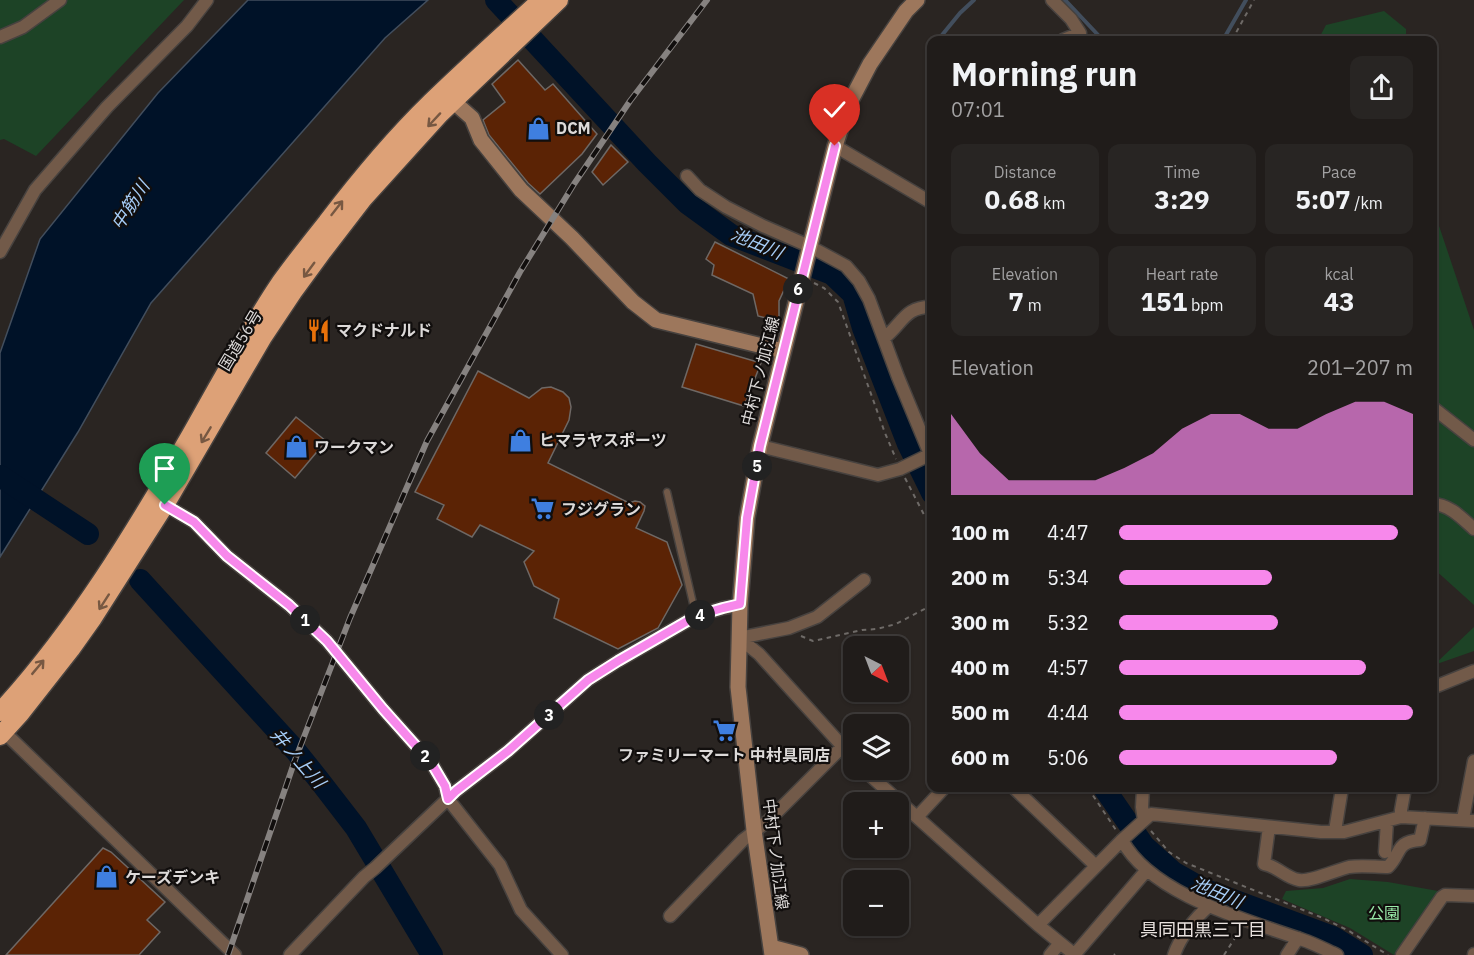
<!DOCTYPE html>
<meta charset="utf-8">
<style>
body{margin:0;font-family:"IBM Plex Sans","Noto Sans JP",sans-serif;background:#282523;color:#f1f3f6;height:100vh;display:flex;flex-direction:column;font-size:22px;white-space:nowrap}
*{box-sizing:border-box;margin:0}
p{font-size:20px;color:#a2a1a2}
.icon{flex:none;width:33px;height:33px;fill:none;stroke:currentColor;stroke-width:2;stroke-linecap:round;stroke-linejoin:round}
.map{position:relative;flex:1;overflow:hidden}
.sheet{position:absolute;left:927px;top:36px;width:510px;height:756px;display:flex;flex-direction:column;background:#201c1a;border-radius:12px;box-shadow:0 2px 4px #0004,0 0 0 2px #3d3a39}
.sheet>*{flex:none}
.needle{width:39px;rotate:138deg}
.buttons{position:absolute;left:843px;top:636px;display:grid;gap:12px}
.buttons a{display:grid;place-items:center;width:66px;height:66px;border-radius:12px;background:#201c1a;box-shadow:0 2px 4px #0004,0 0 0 2px #3d3a39;font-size:30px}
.pin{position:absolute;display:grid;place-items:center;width:51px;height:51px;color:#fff;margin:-62px -26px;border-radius:50% 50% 50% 0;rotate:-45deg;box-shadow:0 0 6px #0007}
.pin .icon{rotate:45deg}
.km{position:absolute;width:30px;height:30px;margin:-15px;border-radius:50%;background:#222;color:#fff;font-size:16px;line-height:30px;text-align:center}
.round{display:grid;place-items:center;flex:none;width:63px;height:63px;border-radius:12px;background:#282523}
.head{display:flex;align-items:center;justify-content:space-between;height:102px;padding:0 24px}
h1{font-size:33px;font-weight:700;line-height:45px}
.stats{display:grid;grid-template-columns:repeat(3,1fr);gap:9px;height:102px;padding:6px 24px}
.stats div{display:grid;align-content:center;border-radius:12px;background:#282523;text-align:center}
.stats b{font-size:26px;font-weight:700}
.stats small{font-size:16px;font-weight:400}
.stats p{font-size:16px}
.chart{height:168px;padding:12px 24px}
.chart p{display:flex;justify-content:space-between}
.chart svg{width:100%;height:108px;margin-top:6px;fill:#f788eb;opacity:.7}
ul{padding:0 24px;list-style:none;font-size:20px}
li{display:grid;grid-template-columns:96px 72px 1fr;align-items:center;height:45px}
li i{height:15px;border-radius:8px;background:#f788eb}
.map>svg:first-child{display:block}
.green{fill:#1d4326}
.water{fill:#001228;stroke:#424e5d;stroke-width:1.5}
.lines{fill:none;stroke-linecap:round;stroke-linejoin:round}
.stream{stroke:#424e5d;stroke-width:4}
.river{stroke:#001228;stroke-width:22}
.building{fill:#5b2305;stroke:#6e6865;stroke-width:1.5}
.lane-casing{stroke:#47423f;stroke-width:9}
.street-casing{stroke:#47423f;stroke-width:15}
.secondary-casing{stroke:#47423f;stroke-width:18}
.highway-casing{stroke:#47423f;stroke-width:21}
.path{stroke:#6e6a67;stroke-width:2;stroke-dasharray:4.5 4.5;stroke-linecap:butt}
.lane{stroke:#725a49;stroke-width:6}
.street{stroke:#725a49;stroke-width:12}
.secondary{stroke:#9d775c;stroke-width:15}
.highway{stroke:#dda177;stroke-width:18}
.rail-casing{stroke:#868280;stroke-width:6}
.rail{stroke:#110e0d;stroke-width:4;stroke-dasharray:11;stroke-linecap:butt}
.oneway{stroke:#775842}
.route-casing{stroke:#fff;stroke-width:12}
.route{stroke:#f788eb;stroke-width:8}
.labels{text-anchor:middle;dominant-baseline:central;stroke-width:4.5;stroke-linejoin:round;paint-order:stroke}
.poi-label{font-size:16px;font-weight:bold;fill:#dddad9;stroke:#110e0d;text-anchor:start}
.street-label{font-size:16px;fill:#dddad9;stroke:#110e0d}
.park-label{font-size:16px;fill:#99eaa9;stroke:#110e0d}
.water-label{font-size:18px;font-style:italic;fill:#a6cdf7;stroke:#110e0d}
.neighbourhood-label{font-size:18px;fill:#e8e1de;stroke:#110e0d}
</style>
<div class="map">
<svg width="1474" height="955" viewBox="0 0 1474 955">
<rect width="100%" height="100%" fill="#2a2522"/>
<path class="green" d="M0 0H184L36 156 4 139 0 140Z
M1384 11 1406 29V40H1318L1326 25Z
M1432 205 1474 330V605L1433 568Z
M1474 627V651L1434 665Z
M1350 879 1388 882 1438 891 1394 955 1350 928 1282 899 1286 891 1323 888Z"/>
<path class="water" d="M248 0H428L385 38 151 303 78 432 0 557V353L40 239 158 93Z"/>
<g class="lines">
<path class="stream" d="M1065 0 1100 37 1107 40
M938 40 960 13 974 0
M1223 40 1246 0"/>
<path class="river" d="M496 0 647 163 687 203 731 235 832 274 853 294 863 328 908 444 932 493
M0 476 88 534
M140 580 295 750 319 780 356 828 432 955
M1104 788 1144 846 1173 872 1203 889 1333 937 1362 955"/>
</g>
<path class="building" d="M518 60 545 90 553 84 597 134 582 154 540 194 528 183 489 135 483 120 505 102 492 84Z
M611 145 628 162 603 185 592 172Z
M715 242 789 279 779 301V321L758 316 753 294 712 275 714 265 706 259Z
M696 344 761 363 744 406 682 387Z
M478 371 529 398 542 388 551 387 563 392 569 398 571 407 569 420 548 463 629 503 635 501 640 502 645 506 644 511 636 528 667 542 682 585 658 628 618 649 554 618 559 599 534 586 524 562 534 551 480 525 472 537 437 519 444 505 415 492Z
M296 417 326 441 295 478 266 453Z
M103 848 111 852 165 902 147 920 160 932 139 955H6Z"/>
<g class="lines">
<defs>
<path id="lane" d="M667 492 696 616"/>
<path id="street" d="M1052 0 1071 19 1080 33 1063 40
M0 37 23 27 60 0
M835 146 932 203
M687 176 700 190 726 207 763 226 809 246 846 266 859 281 869 299 898 377 932 459
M0 252 35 190 107 107 187 26 207 0
M884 338C902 325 904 306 932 307
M1432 407 1474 440
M760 446 878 475 900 469 929 455
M1432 504C1449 504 1462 518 1474 529
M165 505 194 522 227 556 289 605 327 641 383 709 432 764 445 786 448 799 500 865 521 910 562 955
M739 638 759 654 854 759
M739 638 789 628 817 617 864 580
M1432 688 1474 671
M0 728 235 955
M864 770 1038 925 1075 955
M1014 788 1096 866
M1143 788 1142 807 1144 820
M918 816 944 788
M1401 817V810L1405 788
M1463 819 1474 761
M1269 827 1264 864C1277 866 1286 878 1299 880 1311 882 1336 870 1349 867 1361 865 1375 867 1388 867 1402 853 1395 842 1420 840L1425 818
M1335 831 1342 788
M1122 840C1151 895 1247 920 1303 940 1315 944 1326 950 1337 955
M1385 852 1387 822
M670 916 743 840 768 821 842 747
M1038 925 1122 840 1151 814 1321 832H1344L1401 817 1474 821
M1075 954 1146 871
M290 955 364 877 375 868 456 791 508 751 588 680 618 661 696 616 723 608 740 605
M1050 955 1060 943
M1174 955C1180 937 1195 918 1209 906
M1287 955 1298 938
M1402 955 1442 897 1445 895 1474 896
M1474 955V954"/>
<path id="secondary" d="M446 95 472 118 481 140 521 190 572 238 633 302 656 320 783 351
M771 947 801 955
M772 955 754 830 738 687 740 605 747 518 760 446 835 146 848 106 870 64 906 11 917 0"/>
<path id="highway" d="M0 712C76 629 134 533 190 436 219 385 247 332 280 283 295 262 311 242 327 222 359 180 393 139 431 102 467 67 504 34 541 0
M0 736 20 714 71 649 93 618 165 505 263 337 293 292 323 251 363 199 440 114 559 0"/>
</defs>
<use href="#lane" class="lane-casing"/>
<use href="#street" class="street-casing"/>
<use href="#secondary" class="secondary-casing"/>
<use href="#highway" class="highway-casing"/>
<path class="path" d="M1232 40 1254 0
M814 283 824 288 838 302 885 433 896 459
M905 478 932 530
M801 636 813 641 862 630 877 629 896 624 932 605
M1088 788 1116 830
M1151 831 1169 852 1186 863 1323 918 1349 931 1388 955
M1114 955 1115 954
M1224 955 1240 930"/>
<use href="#lane" class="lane"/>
<use href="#street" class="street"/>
<use href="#secondary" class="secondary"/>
<use href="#highway" class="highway"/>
<defs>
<path id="rail" d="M228 955 295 760 350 618 427 441 520 272 574 184 630 101 707 0"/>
</defs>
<use href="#rail" class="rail-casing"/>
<use href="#rail" class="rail"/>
</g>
<defs><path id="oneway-shaft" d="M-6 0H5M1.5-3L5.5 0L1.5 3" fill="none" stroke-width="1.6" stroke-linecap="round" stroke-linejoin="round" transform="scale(1.5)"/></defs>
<g class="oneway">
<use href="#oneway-shaft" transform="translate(434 120) rotate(133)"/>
<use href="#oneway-shaft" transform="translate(337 208) rotate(-52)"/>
<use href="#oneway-shaft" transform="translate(309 270) rotate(126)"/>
<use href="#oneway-shaft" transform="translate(206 435) rotate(121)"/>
<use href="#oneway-shaft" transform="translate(104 602) rotate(123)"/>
<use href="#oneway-shaft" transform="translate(38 667) rotate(-50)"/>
</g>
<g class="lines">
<defs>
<path id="route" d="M165 505 194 522 227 556 289 605 327 641 383 709 432 764 445 786 448 799 456 791 508 751 588 680 618 661 696 616 723 608 740 604 747 518 760 446 835 146"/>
</defs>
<use href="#route" class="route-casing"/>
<use href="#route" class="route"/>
</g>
<defs>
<symbol id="shop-bare" viewBox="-9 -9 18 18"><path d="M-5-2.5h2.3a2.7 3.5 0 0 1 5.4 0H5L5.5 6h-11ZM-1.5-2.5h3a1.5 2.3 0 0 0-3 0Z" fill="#3f7fe0" stroke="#110e0d" stroke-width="2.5" paint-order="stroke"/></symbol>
<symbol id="restaurant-bare" viewBox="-9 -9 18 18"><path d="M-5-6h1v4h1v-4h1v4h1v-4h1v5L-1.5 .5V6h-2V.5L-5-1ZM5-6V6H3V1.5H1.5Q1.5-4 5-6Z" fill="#e8710a" stroke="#110e0d" stroke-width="2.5" paint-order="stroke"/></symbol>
<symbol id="supermarket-bare" viewBox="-9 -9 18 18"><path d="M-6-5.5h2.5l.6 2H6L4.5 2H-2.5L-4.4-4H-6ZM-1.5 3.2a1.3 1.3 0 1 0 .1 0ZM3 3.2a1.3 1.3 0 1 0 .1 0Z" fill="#3f7fe0" stroke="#110e0d" stroke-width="2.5" paint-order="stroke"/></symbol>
</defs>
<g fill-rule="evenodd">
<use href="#shop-bare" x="522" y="112" width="33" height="33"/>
<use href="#restaurant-bare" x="302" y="314" width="33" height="33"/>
<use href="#shop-bare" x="504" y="424" width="33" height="33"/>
<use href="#shop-bare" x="280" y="430" width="33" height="33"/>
<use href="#supermarket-bare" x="526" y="492" width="33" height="33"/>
<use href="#supermarket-bare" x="708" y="714" width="33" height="33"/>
<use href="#shop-bare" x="90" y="860" width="33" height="33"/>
</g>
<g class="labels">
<g class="poi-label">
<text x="556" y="128">DCM</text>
<text x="336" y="330">マクドナルド</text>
<text x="539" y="440">ヒマラヤスポーツ</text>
<text x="314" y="447">ワークマン</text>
<text x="561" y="509">フジグラン</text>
<text x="724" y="755" text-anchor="middle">ファミリーマート 中村具同店</text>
<text x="125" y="877">ケーズデンキ</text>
</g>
<g class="street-label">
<text transform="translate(240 340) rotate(-59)">国道56号</text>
<text transform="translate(760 371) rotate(-76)">中村下ノ加江線</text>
<text transform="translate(776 854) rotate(83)">中村下ノ加江線</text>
</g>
<g class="park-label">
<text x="1384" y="913">公園</text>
</g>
<g class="water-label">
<text transform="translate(130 205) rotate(-57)">中筋川</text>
<text transform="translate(757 243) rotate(23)">池田川</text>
<text transform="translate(298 758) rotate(49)">井ノ上川</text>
<text transform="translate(1217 892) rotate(23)">池田川</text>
</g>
<g class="neighbourhood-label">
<text x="1203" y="929">具同田黒三丁目</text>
</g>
</g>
</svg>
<div class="buttons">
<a><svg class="needle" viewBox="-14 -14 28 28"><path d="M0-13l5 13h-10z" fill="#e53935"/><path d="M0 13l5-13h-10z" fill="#a2a1a2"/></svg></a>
<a><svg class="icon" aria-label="layers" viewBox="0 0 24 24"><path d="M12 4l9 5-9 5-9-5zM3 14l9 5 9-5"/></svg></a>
<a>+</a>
<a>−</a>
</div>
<div class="pin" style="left:165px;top:505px;background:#1e9e55"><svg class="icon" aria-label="arrive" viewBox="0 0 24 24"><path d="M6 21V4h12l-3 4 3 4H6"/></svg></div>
<div class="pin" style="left:835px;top:146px;background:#d93025"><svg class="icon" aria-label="check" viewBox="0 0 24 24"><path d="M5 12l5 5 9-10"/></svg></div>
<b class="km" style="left:305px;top:620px">1</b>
<b class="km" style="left:425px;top:756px">2</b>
<b class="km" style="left:549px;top:715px">3</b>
<b class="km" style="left:700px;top:615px">4</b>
<b class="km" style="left:757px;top:466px">5</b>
<b class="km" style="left:798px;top:289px">6</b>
<section class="sheet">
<div class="head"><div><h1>Morning run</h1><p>07:01</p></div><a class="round"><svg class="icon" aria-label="share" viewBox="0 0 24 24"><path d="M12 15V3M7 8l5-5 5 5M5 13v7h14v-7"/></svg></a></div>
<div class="stats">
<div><p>Distance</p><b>0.68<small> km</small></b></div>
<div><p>Time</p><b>3:29</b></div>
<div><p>Pace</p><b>5:07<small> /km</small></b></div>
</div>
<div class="stats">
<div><p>Elevation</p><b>7<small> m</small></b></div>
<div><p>Heart rate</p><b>151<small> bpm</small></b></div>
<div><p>kcal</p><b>43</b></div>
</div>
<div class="chart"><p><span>Elevation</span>201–207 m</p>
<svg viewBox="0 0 160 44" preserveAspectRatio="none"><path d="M0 44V11L10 27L20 38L30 38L40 38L50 38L60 33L70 27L80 17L90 11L100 11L110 17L120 17L130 11L140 6L150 6L160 11V44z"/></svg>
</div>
<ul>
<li><b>100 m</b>4:47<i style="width:95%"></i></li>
<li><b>200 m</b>5:34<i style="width:52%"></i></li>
<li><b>300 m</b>5:32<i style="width:54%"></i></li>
<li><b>400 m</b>4:57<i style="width:84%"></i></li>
<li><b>500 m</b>4:44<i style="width:100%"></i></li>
<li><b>600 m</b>5:06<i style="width:74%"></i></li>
</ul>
</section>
</div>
